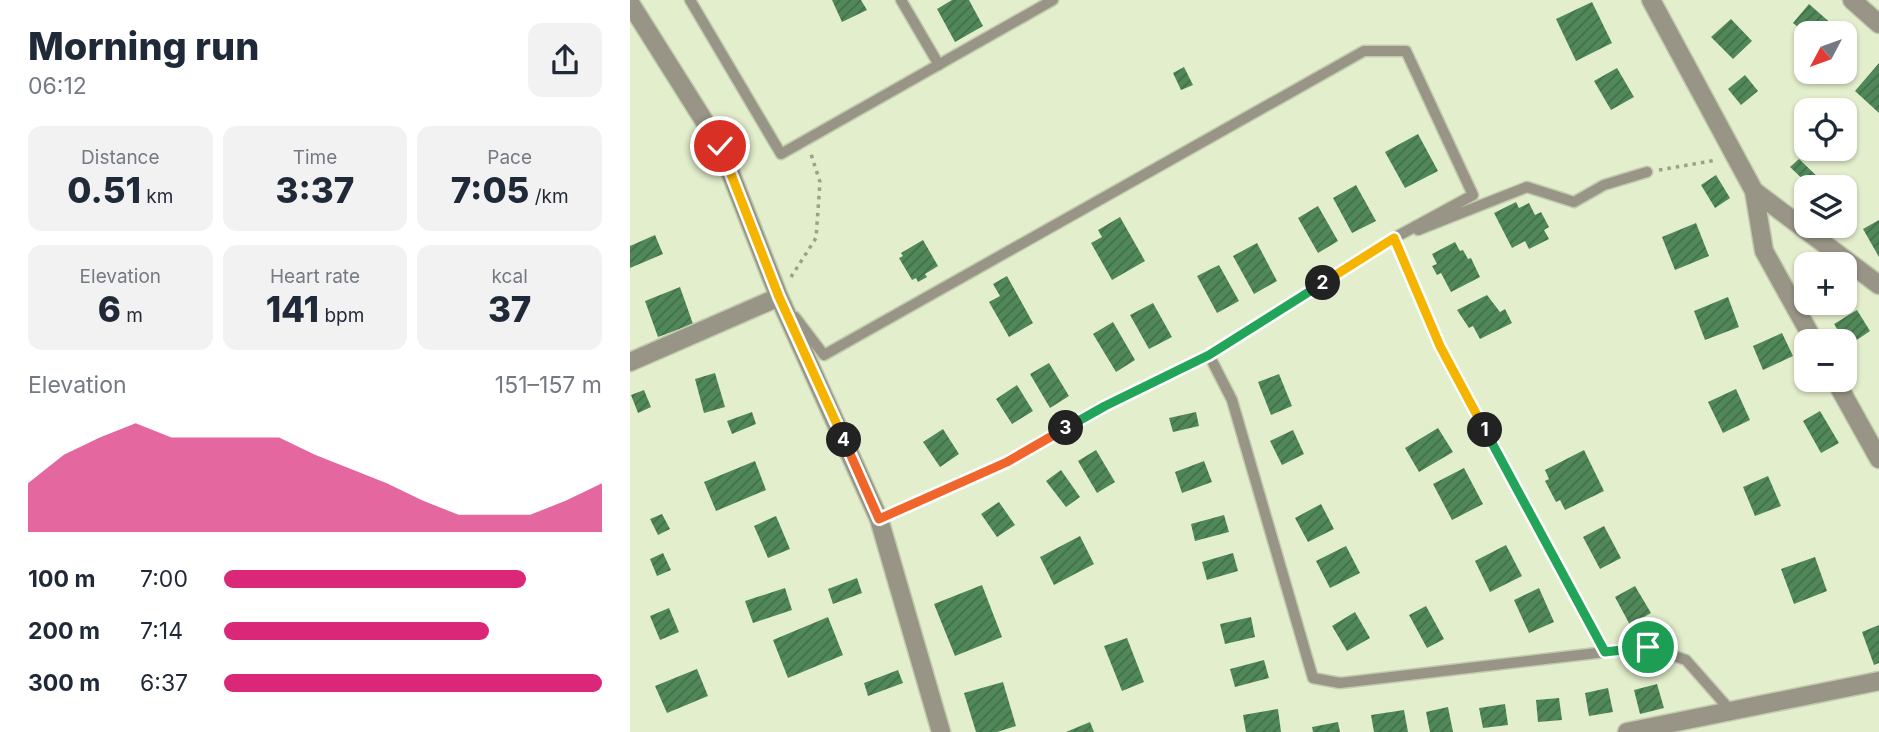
<!DOCTYPE html>
<meta charset="utf-8">
<style>
body{margin:0;font-family:Inter,sans-serif;background:#f2f2f3;color:#1f2937;height:100vh;display:flex;flex-direction:column;font-size:26px;white-space:nowrap}
*{box-sizing:border-box;margin:0}
p{font-size:23px;color:#747a83}
.icon{flex:none;width:38px;height:38px;fill:none;stroke:currentColor;stroke-width:2;stroke-linecap:round;stroke-linejoin:round}
.map{position:relative;flex:1;overflow:hidden}
.details{display:flex;flex-direction:column;background:#fff;width:630px}
.details>*{flex:none}
.needle{width:46px;rotate:229deg}
.tools{position:absolute;left:1164px;top:21px;display:grid;gap:14px}
.tools a{display:grid;place-items:center;width:63px;height:63px;border-radius:14px;background:#fff;box-shadow:0 2px 5px #0004;font-size:35px}
.pin{position:absolute;display:grid;place-items:center;width:60px;height:60px;color:#fff;margin:-30px;border:4px solid #fff;border-radius:50%;box-shadow:0 2px 7px #0007}
.km{position:absolute;width:35px;height:35px;margin:-18px;border-radius:50%;background:#222;color:#fff;font-size:19px;line-height:35px;text-align:center}
.round{display:grid;place-items:center;flex:none;width:74px;height:74px;border-radius:14px;background:#f2f2f3}
.head{display:flex;align-items:center;justify-content:space-between;height:119px;padding:0 28px}
h1{font-size:38px;font-weight:800;line-height:52px}
.metrics{display:grid;grid-template-columns:repeat(3,1fr);gap:10px;height:119px;padding:7px 28px}
.metrics div{display:grid;align-content:center;border-radius:14px;background:#f2f2f3;text-align:center}
.metrics b{font-size:35px;font-weight:800}
.metrics small{font-size:19px;font-weight:400}
.metrics p{font-size:19px}
.chart{height:196px;padding:14px 28px}
.chart p{display:flex;justify-content:space-between}
.chart svg{width:100%;height:126px;margin-top:7px;fill:#db2777;opacity:.7}
ul{padding:0 28px;list-style:none;font-size:23px}
li{display:grid;grid-template-columns:112px 84px 1fr;align-items:center;height:52px}
li i{height:18px;border-radius:9px;background:#db2777}
main{display:flex;flex:1;min-height:0}
.map>svg:first-child{display:block}
.building{fill:url(#building-hatch)}
.lines{fill:none;stroke-linecap:round;stroke-linejoin:round}
.service-casing{stroke:#c1cbad;stroke-width:13}
.minor-casing{stroke:#c1cbad;stroke-width:21}
.path{stroke:#9aa288;stroke-width:3.5;stroke-dasharray:3.5 5;stroke-linecap:butt}
.service{stroke:#989486;stroke-width:10}
.minor{stroke:#989486;stroke-width:18}
.split-1-casing{stroke:#fff;stroke-width:14}
.split-2-casing{stroke:#fff;stroke-width:14}
.split-3-casing{stroke:#fff;stroke-width:14}
.split-4-casing{stroke:#fff;stroke-width:14}
.split-5-casing{stroke:#fff;stroke-width:14}
.split-1{stroke:#22a559;stroke-width:9}
.split-2{stroke:#f5b400;stroke-width:9}
.split-3{stroke:#22a559;stroke-width:9}
.split-4{stroke:#f0652b;stroke-width:9}
.split-5{stroke:#f5b400;stroke-width:9}
</style>
<main>
<section class="details">
<div class="head"><div><h1>Morning run</h1><p>06:12</p></div><a class="round"><svg class="icon" aria-label="share" viewBox="0 0 24 24"><path d="M12 15V3M7 8l5-5 5 5M5 13v7h14v-7"/></svg></a></div>
<div class="metrics">
<div><p>Distance</p><b>0.51<small> km</small></b></div>
<div><p>Time</p><b>3:37</b></div>
<div><p>Pace</p><b>7:05<small> /km</small></b></div>
</div>
<div class="metrics">
<div><p>Elevation</p><b>6<small> m</small></b></div>
<div><p>Heart rate</p><b>141<small> bpm</small></b></div>
<div><p>kcal</p><b>37</b></div>
</div>
<div class="chart"><p><span>Elevation</span>151–157 m</p>
<svg viewBox="0 0 160 44" preserveAspectRatio="none"><path d="M0 44V27L10 17L20 11L30 6L40 11L50 11L60 11L70 11L80 17L90 22L100 27L110 33L120 38L130 38L140 38L150 33L160 27V44z"/></svg>
</div>
<ul>
<li><b>100 m</b>7:00<i style="width:80%"></i></li>
<li><b>200 m</b>7:14<i style="width:70%"></i></li>
<li><b>300 m</b>6:37<i style="width:100%"></i></li>
</ul>
</section>
<div class="map">
<svg width="1249" height="732" viewBox="0 0 1249 732">
<defs>
<pattern id="building-hatch" width="6" height="6" patternUnits="userSpaceOnUse" patternTransform="scale(1.75)"><rect width="6" height="6" fill="#51885a"/><path d="M-1 1l2-2M0 6l6-6M5 7l2-2" fill="none" stroke="#426e49"/></pattern>
</defs>
<rect width="100%" height="100%" fill="#e3eecc"/>
<path class="building" d="M202 0H231L237 10 212 22Z
M322 0H339L353 26 325 42 307 9Z
M962 2 982 43 946 61 926 19Z
M1179 4 1212 33H1175L1163 23Z
M1101 19 1122 41 1103 59 1081 37Z
M1249 63V113L1225 91Z
M554 67 563 85 551 90 543 73Z
M987 68 1004 97 981 110 964 81Z
M1115 75 1128 91 1111 105 1098 89Z
M788 134 808 171 775 188 755 152Z
M1169 159 1191 180 1184 187H1181L1160 167Z
M1086 175 1100 198 1085 208 1071 185Z
M726 185 746 221 722 233 703 198Z
M886 202 889 208 899 203 905 215 911 212 919 227 914 230 919 239 899 249 895 241 882 248 864 213Z
M688 206 708 241 688 253 668 218Z
M490 217 515 261 482 280 461 243 472 237 468 230Z
M1249 220V257L1233 229Z
M1066 223 1079 256 1045 270 1032 237Z
M25 235 33 254 0 268V246Z
M293 240 308 266 295 274 297 277 288 282 286 278 282 280 269 258 273 256 271 253Z
M825 242 830 251 833 250 838 259 841 258 850 277 821 292 811 273 807 275 802 266 807 264 802 254Z
M627 243 647 281 624 294 603 256Z
M589 265 609 301 587 313 567 276Z
M377 276 403 323 379 337 359 302 370 296 363 284Z
M50 287 63 324 28 337 15 301Z
M857 295 870 312 875 309 882 323 850 339 843 326 839 328 827 310Z
M1098 297 1109 327 1075 340 1064 311Z
M523 303 542 337 519 349 500 315Z
M1227 310 1240 331 1218 346 1204 324Z
M483 322 505 360 486 372 463 334Z
M1152 333 1163 356 1133 370 1123 346Z
M419 363 439 396 420 408 400 374Z
M85 373 95 407 74 413 65 379Z
M649 374 662 406 641 415 628 382Z
M387 385 403 411 382 424 366 399Z
M1106 389 1120 420 1093 433 1078 402Z
M14 390 21 407 8 413 1 395Z
M1190 411 1209 443 1191 453 1173 421Z
M122 412 126 424 102 434 97 421Z
M566 412 569 426 543 432 539 418Z
M808 428 823 452 789 472 775 448Z
M313 429 329 454 310 467 293 442Z
M663 430 674 454 652 465 640 441Z
M466 450 485 482 467 493 448 461Z
M954 450 974 491 935 510 930 500 926 502 915 481 919 479 915 470Z
M125 461 136 490 86 511 74 482Z
M574 461 582 482 552 493 545 472Z
M834 468 853 504 822 520 803 484Z
M431 470 450 497 436 507 416 481Z
M1138 476 1151 506 1125 516 1113 487Z
M369 502 385 525 367 537 351 514Z
M691 504 704 529 678 542 665 518Z
M32 514 40 529 28 535 20 519Z
M594 515 599 532 565 541 561 524Z
M146 516 160 549 138 558 124 526Z
M974 526 991 558 970 569 953 537Z
M450 536 464 564 424 585 410 557Z
M876 545 892 576 860 592 845 561Z
M716 546 730 573 700 588 686 561Z
M33 553 41 570 27 576 20 559Z
M603 553 608 571 577 580 572 562Z
M1185 557 1197 591 1164 604 1151 569Z
M227 578 232 593 203 604 198 589Z
M352 585 372 637 325 656 304 604Z
M1005 586 1021 613 1000 625 985 597Z
M155 588 162 610 123 623 115 601Z
M909 588 924 622 899 633 884 600Z
M796 606 814 639 797 648 779 615Z
M39 608 49 632 30 640 20 616Z
M725 612 740 638 717 651 702 626Z
M198 617 213 655 158 678 143 640Z
M621 617 625 637 595 644 590 624Z
M1249 625V663L1244 665 1232 632Z
M497 638 514 682 492 691 474 646Z
M634 660 639 678 605 687 600 669Z
M67 669 78 696 37 713 25 686Z
M268 670 273 683 238 696 234 683Z
M373 682 386 726 367 732H346L334 693Z
M1027 684 1034 708 1010 714 1004 690Z
M978 688 983 712 959 716 955 693Z
M929 698 932 720 908 722 906 700Z
M875 704 878 725 853 728 849 708Z
M818 707 823 732H800L796 712Z
M648 709 651 732H616L613 715Z
M774 710 778 732H744L741 715Z
M460 722 464 732H436Z
M708 722 710 732H683L682 727Z"/>
<g class="lines">
<defs>
<path id="service" d="M60 0 151 154 423 0
M271 0 309 65
M788 230 897 187 944 202 974 185 1017 172
M764 238 810 346 975 652
M165 317 194 355 734 51H776L843 195 764 238 579 355 475 406 377 462 249 519
M579 355 602 400 683 678 710 683 1018 647 1056 660 1101 711"/>
<path id="minor" d="M1021 0 1124 191 1134 251 1184 341
M1222 0 1249 24
M0 3 90 146 149 297 249 519 311 732
M1124 191 1249 285
M0 362 149 297
M1205 380 1249 459
M997 732 1249 681"/>
</defs>
<use href="#service" class="service-casing"/>
<use href="#minor" class="minor-casing"/>
<path class="path" d="M1029 170 1087 160
M161 277 186 238 190 182 181 154"/>
<use href="#service" class="service"/>
<use href="#minor" class="minor"/>
</g>
<g class="lines">
<defs>
<path id="split-1" d="M855 430 975 652 1018 647"/>
<path id="split-2" d="M693 283 764 238 810 346 855 430"/>
<path id="split-3" d="M436 428 475 406 579 355 693 283"/>
<path id="split-4" d="M214 440 249 519 377 462 436 428"/>
<path id="split-5" d="M90 146 149 297 214 440"/>
</defs>
<use href="#split-1" class="split-1-casing"/>
<use href="#split-2" class="split-2-casing"/>
<use href="#split-3" class="split-3-casing"/>
<use href="#split-4" class="split-4-casing"/>
<use href="#split-5" class="split-5-casing"/>
<use href="#split-1" class="split-1"/>
<use href="#split-2" class="split-2"/>
<use href="#split-3" class="split-3"/>
<use href="#split-4" class="split-4"/>
<use href="#split-5" class="split-5"/>
</g>
</svg>
<div class="tools">
<a><svg class="needle" viewBox="-14 -14 28 28"><path d="M0-13l5 13h-10z" fill="#e53935"/><path d="M0 13l5-13h-10z" fill="#747a83"/></svg></a>
<a><svg class="icon" aria-label="locate" viewBox="0 0 24 24"><circle cx="12" cy="12" r="6"/><path d="M12 2v4M12 18v4M2 12h4M18 12h4"/></svg></a>
<a><svg class="icon" aria-label="layers" viewBox="0 0 24 24"><path d="M12 4l9 5-9 5-9-5zM3 14l9 5 9-5"/></svg></a>
<a>+</a>
<a>−</a>
</div>
<div class="pin" style="left:1018px;top:647px;background:#1e9e55"><svg class="icon" aria-label="arrive" viewBox="0 0 24 24"><path d="M6 21V4h12l-3 4 3 4H6"/></svg></div>
<div class="pin" style="left:90px;top:146px;background:#d93025"><svg class="icon" aria-label="check" viewBox="0 0 24 24"><path d="M5 12l5 5 9-10"/></svg></div>
<b class="km" style="left:855px;top:430px">1</b>
<b class="km" style="left:693px;top:283px">2</b>
<b class="km" style="left:436px;top:428px">3</b>
<b class="km" style="left:214px;top:440px">4</b>
</div>
</main>
